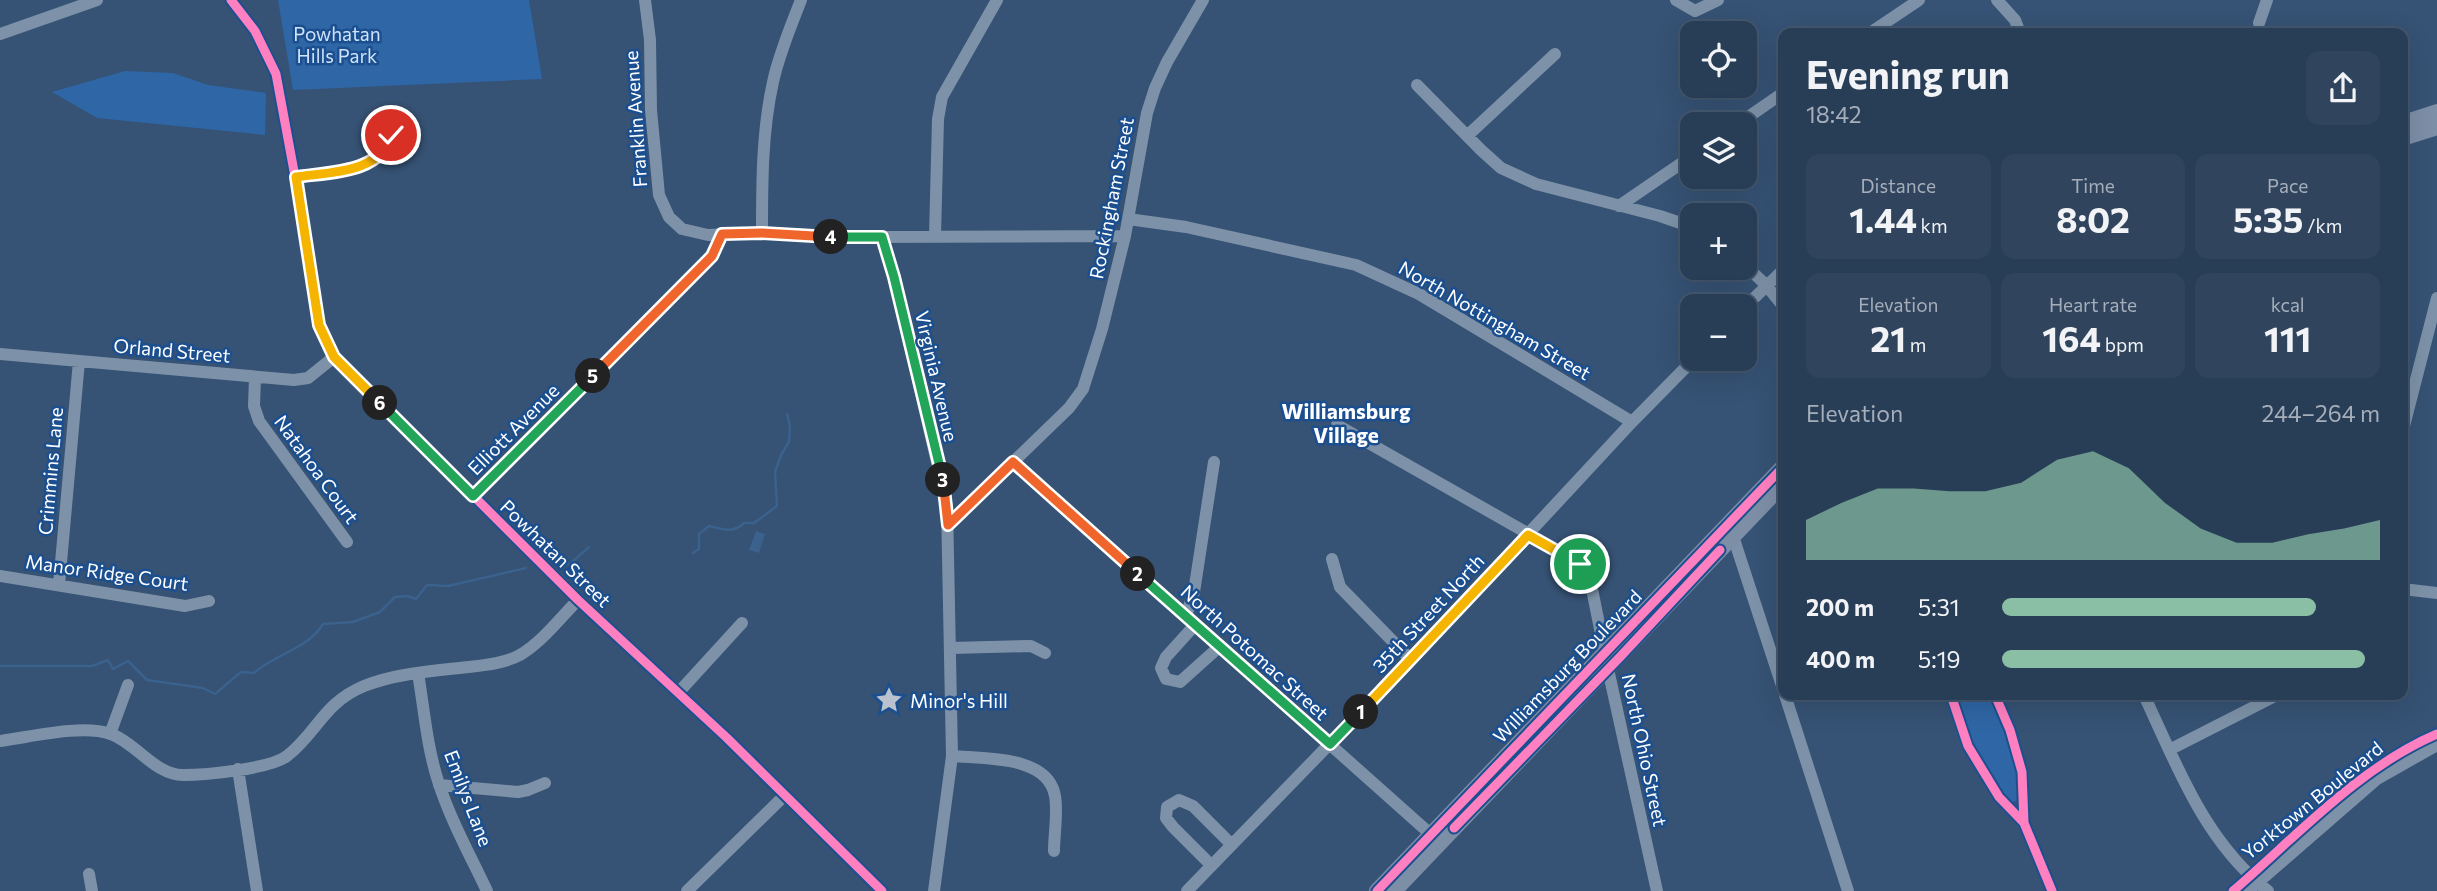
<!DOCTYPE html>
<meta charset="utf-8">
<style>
body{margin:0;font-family:Commissioner,sans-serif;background:#30455d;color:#f1f3f6;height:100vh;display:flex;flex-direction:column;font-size:26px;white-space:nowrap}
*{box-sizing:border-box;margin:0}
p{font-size:23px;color:#a5aeba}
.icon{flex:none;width:38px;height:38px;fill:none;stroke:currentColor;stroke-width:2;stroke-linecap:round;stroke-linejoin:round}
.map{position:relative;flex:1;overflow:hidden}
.sheet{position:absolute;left:1778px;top:28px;width:630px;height:672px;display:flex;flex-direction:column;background:#283e57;border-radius:14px;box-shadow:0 7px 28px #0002,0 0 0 2px #44576d}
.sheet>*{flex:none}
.buttons{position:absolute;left:1680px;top:21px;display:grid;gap:14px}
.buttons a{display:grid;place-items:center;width:77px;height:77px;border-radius:14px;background:#283e57;box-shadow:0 7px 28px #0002,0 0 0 2px #44576d;font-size:35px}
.pin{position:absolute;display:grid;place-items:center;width:60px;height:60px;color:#fff;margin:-30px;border:4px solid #fff;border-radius:50%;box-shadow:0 2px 7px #0007}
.km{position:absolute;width:35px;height:35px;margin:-18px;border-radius:50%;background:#222;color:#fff;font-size:19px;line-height:35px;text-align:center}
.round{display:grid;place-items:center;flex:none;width:74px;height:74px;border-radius:14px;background:#30455d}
.summary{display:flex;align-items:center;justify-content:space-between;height:119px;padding:0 28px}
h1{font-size:38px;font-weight:700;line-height:52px}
.stats{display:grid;grid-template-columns:repeat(3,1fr);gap:10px;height:119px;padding:7px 28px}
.stats div{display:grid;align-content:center;border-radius:14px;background:#30455d;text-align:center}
.stats b{font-size:35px;font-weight:700}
.stats small{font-size:19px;font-weight:400}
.stats p{font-size:19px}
.chart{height:196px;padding:14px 28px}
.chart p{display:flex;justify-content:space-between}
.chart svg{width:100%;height:126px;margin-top:7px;fill:#8abfa5;opacity:.7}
ul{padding:0 28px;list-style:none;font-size:23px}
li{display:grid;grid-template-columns:112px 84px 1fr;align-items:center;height:52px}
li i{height:18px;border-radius:9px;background:#8abfa5}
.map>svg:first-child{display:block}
.green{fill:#2f66a5}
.water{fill:#3b618d}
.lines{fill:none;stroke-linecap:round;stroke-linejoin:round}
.stream{stroke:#3b618d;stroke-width:2.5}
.minor{stroke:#7d92a8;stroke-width:12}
.major{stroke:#7d8ea7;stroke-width:16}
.cycleway-casing{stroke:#1b4f8f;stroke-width:13}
.cycleway{stroke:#ff80c0;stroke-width:9}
.split-1-casing{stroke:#fff;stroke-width:14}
.split-2-casing{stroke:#fff;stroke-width:14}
.split-3-casing{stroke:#fff;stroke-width:14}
.split-4-casing{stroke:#fff;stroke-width:14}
.split-5-casing{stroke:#fff;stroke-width:14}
.split-6-casing{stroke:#fff;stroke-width:14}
.split-7-casing{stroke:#fff;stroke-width:14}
.split-1{stroke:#f5b400;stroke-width:9}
.split-2{stroke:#22a559;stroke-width:9}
.split-3{stroke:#f0652b;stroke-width:9}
.split-4{stroke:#22a559;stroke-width:9}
.split-5{stroke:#f0652b;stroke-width:9}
.split-6{stroke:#22a559;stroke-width:9}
.split-7{stroke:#f5b400;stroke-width:9}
.labels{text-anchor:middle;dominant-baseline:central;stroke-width:5;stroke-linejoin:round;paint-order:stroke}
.park-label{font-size:19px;fill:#cfe3fa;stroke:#1b4f8f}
.street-label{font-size:19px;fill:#fff;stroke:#1b4f8f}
.poi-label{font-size:19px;fill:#fff;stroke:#1b4f8f;text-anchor:start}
.neighbourhood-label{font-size:21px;font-weight:bold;fill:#fff;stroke:#1b4f8f}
</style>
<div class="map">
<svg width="2437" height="891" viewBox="0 0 2437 891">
<rect width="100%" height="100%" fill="#365274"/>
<path class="green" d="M278 0H529L542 79 293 90Z
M125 71 173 73 208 85 266 93 265 135 97 118 52 92Z
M1956 695H1988C2004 726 2018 763 2019 800L2009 803 1973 744Z"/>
<path class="water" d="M756 531 765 534 759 553 749 550Z"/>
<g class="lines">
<path class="stream" d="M693 553 699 549V534L709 526C723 529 733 534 744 523H754L777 506 775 472 781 455 789 442 790 426 787 414
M558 565 570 564 589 547
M0 666H92L108 660 113 669 128 661 147 680 203 688 215 694 241 672 254 673C275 654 308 649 323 624L353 622 380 612 395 597 408 596 416 599 427 585 448 586 526 568"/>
<path class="minor" d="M231 0 255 31 276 74 303 220 317 318 327 345 334 357 578 600 727 738 882 891
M645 0 650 40 651 110 659 195 669 217 682 229 708 235 762 233 854 237 1125 236
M1676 0 1695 11 1718 0
M1997 0 2015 20 2020 33
M2259 23 2267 0
M1870 33 1919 0
M0 34 97 0
M1417 85 1481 150 1501 168 1536 184 1660 216 1692 227
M1738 124 1783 93
M1467 136 1555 54
M296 177C333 172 390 173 392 123
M1619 206 1692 156
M1128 219 1186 227 1356 265 1419 294 1632 422
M762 233C762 183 762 131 773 82 779 54 791 26 801 0
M935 236 938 119 942 97 997 0
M882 237 894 277 947 506 952 756 934 891
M1745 265 1766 285 1783 306
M1745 307 1783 270
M0 354 294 380 308 378 334 357
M255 377 254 406 259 421 347 542
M1337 425 1580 563 1591 584 1608 669 1657 891
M2403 430 2437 298
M1013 462 1436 839
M473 496 712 256 722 235
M948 525 1069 408 1083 389 1102 329 1125 236 1147 113 1155 88 1167 62 1203 0
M1731 530 1783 689
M1332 559 1340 587 1411 660
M0 576 185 606 209 601
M59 585 79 361
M2403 589 2437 593
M1186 616 1194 592 1214 462
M1194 626 1166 657 1161 668 1166 679 1180 682 1219 647
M951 648 1031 646 1045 653
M418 673C424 709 427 747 438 781 450 819 470 855 487 891
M678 693 742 623
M1785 695 1848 891
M1951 695 1968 746 1999 797 2024 823 2052 891
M1995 695 2010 730 2022 772 2024 823
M2144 695C2177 766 2205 842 2268 891
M110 734 128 685
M0 741C31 737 81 724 111 734 136 743 155 775 183 775 205 775 270 769 287 756 317 733 323 703 364 686 397 673 434 671 469 667 486 665 505 663 520 655 542 642 560 618 578 600
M2171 749 2277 695
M952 756C984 759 1048 755 1055 796 1058 813 1054 834 1054 851
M238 769 257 891
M439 785 518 792 528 790 545 783
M1211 865 1173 827 1166 818 1167 807 1179 800 1193 806 1231 844
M89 874 92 891
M687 891 784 796
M1187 891 1411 660 1632 422 1694 359
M2233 891C2297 836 2358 768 2437 734
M2248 891 2377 779 2437 745"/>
<path class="major" d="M2403 123 2437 112
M2403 138 2437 127
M1377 891 1783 467
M1394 891 1783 484"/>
<defs>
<path id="cycleway" d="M231 0 255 31 276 74 303 220 317 318 327 345 334 357 578 600 727 738 882 891
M1951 695 1968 746 1999 797 2024 823 2052 891
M1995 695 2010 730 2022 772 2024 823
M1454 828 1620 657 1720 550
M1377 891 1783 467
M2233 891C2297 836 2358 768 2437 734"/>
</defs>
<use href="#cycleway" class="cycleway-casing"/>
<use href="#cycleway" class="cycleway"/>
</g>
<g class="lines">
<defs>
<path id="split-1" d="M1361 712 1528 535 1580 564"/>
<path id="split-2" d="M1138 574 1330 744 1361 712"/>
<path id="split-3" d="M943 480 948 525 1013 462 1138 574"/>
<path id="split-4" d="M831 237H882L894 277 943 480"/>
<path id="split-5" d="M593 376 712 256 722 234 762 233 831 237"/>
<path id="split-6" d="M380 403 473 496 593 376"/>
<path id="split-7" d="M380 403 334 357 319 325 296 177C329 172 380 174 391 135"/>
</defs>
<use href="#split-1" class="split-1-casing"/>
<use href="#split-2" class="split-2-casing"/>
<use href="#split-3" class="split-3-casing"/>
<use href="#split-4" class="split-4-casing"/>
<use href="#split-5" class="split-5-casing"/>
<use href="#split-6" class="split-6-casing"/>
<use href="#split-7" class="split-7-casing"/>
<use href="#split-1" class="split-1"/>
<use href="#split-2" class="split-2"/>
<use href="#split-3" class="split-3"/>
<use href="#split-4" class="split-4"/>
<use href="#split-5" class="split-5"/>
<use href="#split-6" class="split-6"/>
<use href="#split-7" class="split-7"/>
</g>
<defs>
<symbol id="sight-bare" viewBox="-9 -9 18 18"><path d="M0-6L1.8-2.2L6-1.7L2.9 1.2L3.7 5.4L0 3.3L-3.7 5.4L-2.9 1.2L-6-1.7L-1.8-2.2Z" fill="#b9c2ce" stroke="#1b4f8f" stroke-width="2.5" paint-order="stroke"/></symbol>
</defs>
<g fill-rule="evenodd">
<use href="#sight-bare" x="870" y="681" width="38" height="38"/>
</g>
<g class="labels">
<g class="park-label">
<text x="337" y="33">Powhatan<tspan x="337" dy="22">Hills Park</tspan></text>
</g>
<g class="street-label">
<text transform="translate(635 119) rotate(-94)">Franklin Avenue</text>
<text transform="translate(1111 198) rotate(-79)">Rockingham Street</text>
<text transform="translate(1495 320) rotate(30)">North Nottingham Street</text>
<text transform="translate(172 350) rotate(5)">Orland Street</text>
<text transform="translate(937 376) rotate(77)">Virginia Avenue</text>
<text transform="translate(513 429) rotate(-45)">Elliott Avenue</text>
<text transform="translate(317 469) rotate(54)">Natahoa Court</text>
<text transform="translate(50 471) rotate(-85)">Crimmins Lane</text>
<text transform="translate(556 553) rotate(44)">Powhatan Street</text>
<text transform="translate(107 572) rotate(8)">Manor Ridge Court</text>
<text transform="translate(1428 613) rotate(-47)">35th Street North</text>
<text transform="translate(1255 652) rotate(42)">North Potomac Street</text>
<text transform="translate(1567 666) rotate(-46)">Williamsburg Boulevard</text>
<text transform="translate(1645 750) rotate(78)">North Ohio Street</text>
<text transform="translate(469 798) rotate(69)">Emilys Lane</text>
<text transform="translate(2312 800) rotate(-39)">Yorktown Boulevard</text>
</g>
<g class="poi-label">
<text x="910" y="700">Minor's Hill</text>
</g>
<g class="neighbourhood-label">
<text x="1346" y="410">Williamsburg<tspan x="1346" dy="24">Village</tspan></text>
</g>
</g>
</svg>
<div class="buttons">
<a><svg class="icon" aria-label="locate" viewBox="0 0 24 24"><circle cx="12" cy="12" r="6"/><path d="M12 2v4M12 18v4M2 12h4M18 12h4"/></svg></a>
<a><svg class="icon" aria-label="layers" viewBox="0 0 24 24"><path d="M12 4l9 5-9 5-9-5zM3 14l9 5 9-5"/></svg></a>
<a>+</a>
<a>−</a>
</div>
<div class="pin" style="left:1580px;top:564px;background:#1e9e55"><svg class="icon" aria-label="arrive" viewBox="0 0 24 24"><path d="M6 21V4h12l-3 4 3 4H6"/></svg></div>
<div class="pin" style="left:391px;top:135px;background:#d93025"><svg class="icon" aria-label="check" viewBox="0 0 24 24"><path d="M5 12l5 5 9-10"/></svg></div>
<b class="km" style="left:1361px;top:712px">1</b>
<b class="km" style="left:1138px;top:574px">2</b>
<b class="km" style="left:943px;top:480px">3</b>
<b class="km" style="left:831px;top:237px">4</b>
<b class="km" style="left:593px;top:376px">5</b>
<b class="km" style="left:380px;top:403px">6</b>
<section class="sheet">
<div class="summary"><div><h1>Evening run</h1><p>18:42</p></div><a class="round"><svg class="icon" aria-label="share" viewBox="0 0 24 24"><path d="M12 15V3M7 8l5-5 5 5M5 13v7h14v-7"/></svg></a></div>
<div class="stats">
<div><p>Distance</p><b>1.44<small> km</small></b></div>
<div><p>Time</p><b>8:02</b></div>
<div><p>Pace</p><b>5:35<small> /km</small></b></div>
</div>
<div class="stats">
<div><p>Elevation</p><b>21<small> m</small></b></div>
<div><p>Heart rate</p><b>164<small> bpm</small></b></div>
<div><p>kcal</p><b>111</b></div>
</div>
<div class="chart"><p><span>Elevation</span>244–264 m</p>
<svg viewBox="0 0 160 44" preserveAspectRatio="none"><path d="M0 44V30L10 24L20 19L30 19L40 20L50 20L60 17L70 9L80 6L90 12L100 24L110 33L120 38L130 38L140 35L150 33L160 30V44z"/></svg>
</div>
<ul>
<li><b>200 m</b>5:31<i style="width:83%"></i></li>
<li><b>400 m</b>5:19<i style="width:96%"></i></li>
</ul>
</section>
</div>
